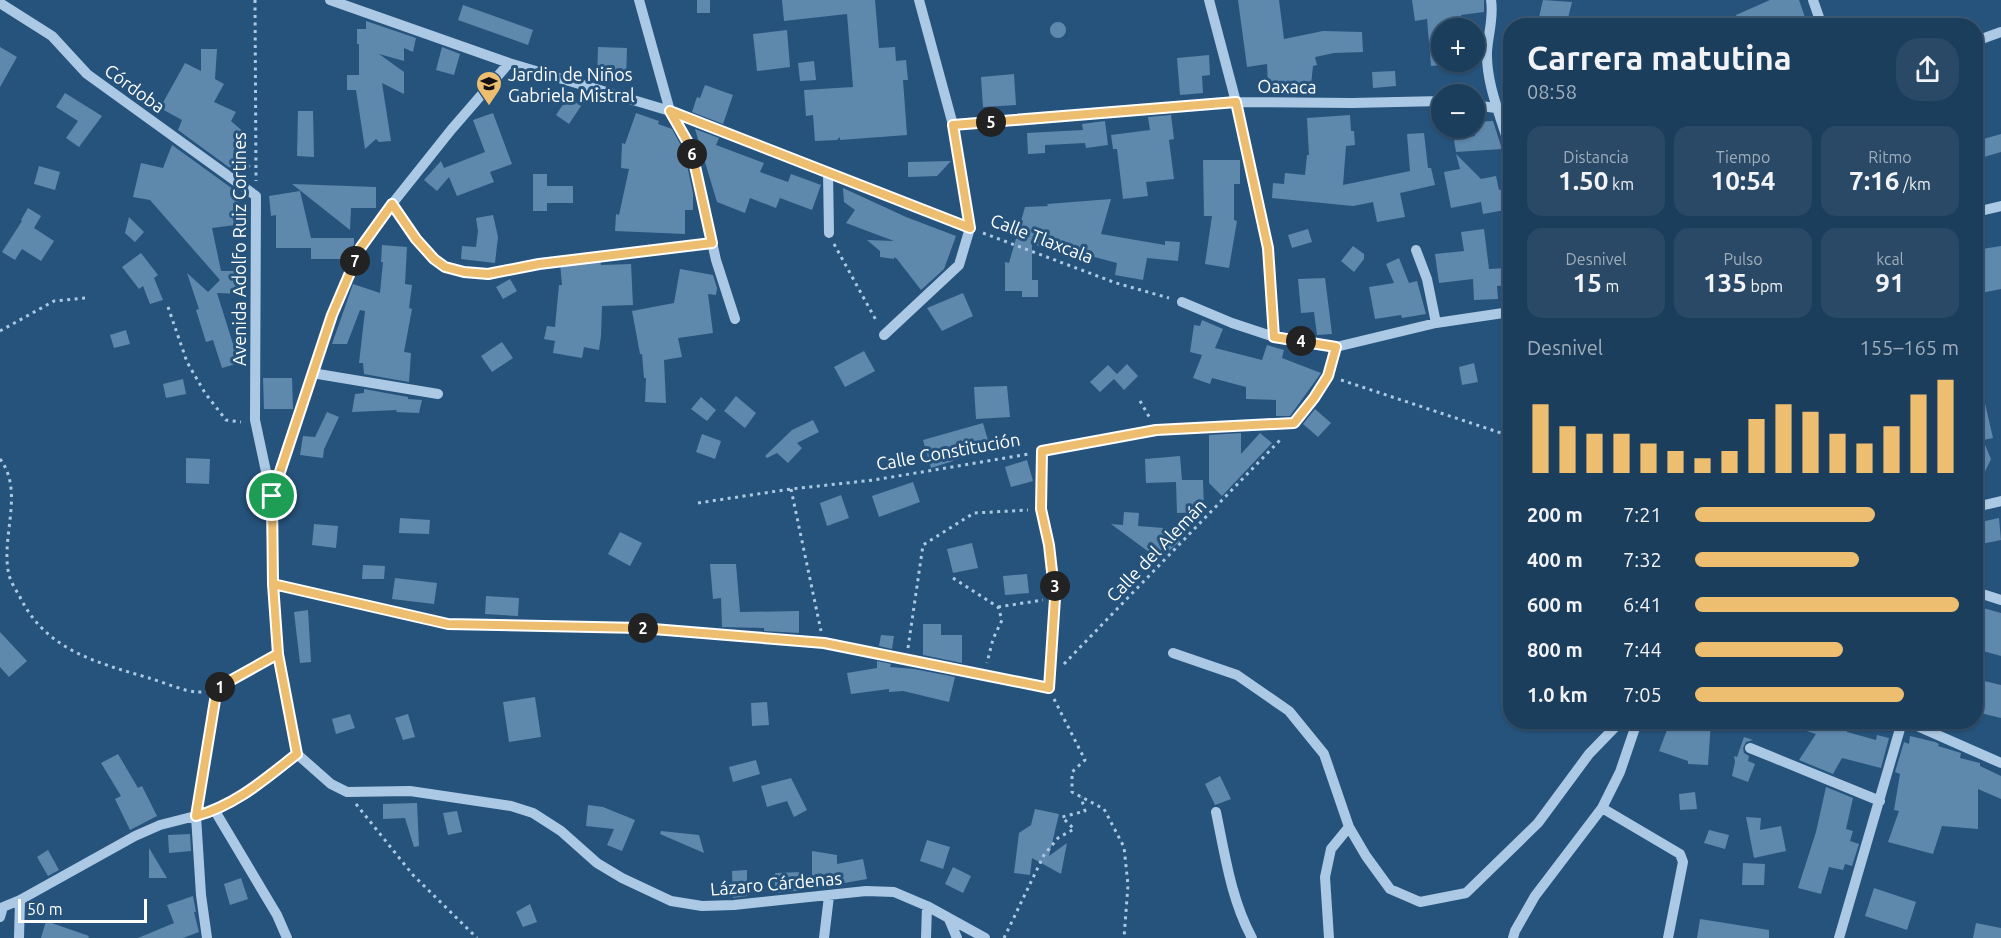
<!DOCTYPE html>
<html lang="es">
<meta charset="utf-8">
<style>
body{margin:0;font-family:Ubuntu,sans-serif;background:#294966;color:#f1f3f6;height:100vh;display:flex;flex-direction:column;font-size:22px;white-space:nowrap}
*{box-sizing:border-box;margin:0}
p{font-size:20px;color:#a0aebc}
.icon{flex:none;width:33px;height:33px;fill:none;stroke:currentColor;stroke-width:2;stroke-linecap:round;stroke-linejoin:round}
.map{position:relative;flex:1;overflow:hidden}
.panel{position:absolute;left:1503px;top:18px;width:480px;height:711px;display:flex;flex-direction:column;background:#1c3e5d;border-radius:24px;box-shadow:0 2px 4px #0004,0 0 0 2px #3a5772}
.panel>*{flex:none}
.buttons{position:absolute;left:1431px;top:18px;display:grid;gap:12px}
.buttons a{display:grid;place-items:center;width:54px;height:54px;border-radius:50%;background:#1c3e5d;box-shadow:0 2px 4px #0004,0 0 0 2px #3a5772;font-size:30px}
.scale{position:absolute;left:18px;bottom:15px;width:129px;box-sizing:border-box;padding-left:6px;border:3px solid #fff;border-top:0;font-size:16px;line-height:21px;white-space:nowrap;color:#fff;-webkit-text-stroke:4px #26537c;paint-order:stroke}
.pin{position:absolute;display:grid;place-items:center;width:51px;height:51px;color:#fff;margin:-26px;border:3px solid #fff;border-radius:50%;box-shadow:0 2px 6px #0007}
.km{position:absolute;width:30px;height:30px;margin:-15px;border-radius:50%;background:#222;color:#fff;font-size:16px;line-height:30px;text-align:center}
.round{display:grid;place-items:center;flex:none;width:63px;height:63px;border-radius:24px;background:#294966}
.headline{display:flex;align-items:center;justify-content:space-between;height:102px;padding:0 24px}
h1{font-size:33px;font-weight:600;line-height:45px}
.metrics{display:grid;grid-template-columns:repeat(3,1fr);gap:9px;height:102px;padding:6px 24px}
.metrics div{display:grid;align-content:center;border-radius:15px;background:#294966;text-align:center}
.metrics b{font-size:26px;font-weight:600}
.metrics small{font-size:16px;font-weight:400}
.metrics p{font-size:16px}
.chart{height:168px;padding:12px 24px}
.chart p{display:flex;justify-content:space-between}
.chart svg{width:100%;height:108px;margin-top:6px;stroke:#edbe70;stroke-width:6}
ul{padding:0 24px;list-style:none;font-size:20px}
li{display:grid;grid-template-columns:96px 72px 1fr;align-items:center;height:45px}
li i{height:15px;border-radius:8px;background:#edbe70}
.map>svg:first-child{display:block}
.building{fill:#5f88ad}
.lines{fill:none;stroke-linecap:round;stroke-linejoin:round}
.path{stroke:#abc9e4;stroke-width:3;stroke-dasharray:3 4.5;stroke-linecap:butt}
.minor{stroke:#abc9e4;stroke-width:10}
.route-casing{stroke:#fff;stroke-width:12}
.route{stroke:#edbe70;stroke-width:8}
.labels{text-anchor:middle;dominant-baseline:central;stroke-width:6;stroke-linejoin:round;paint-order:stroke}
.poi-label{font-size:18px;fill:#fff;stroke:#26537c;text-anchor:start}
.street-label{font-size:18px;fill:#fff;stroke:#26537c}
</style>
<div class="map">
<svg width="2001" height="938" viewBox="0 0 2001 938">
<rect width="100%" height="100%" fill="#26537c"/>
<path class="building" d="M697 0H710V13H697Z
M782 0H875L879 48 895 47 896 61 906 60 908 80H903L907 135 840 140V137L837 140 815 141 813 115 806 116 804 90 853 87 847 14 784 21Z
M1238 0H1279L1284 39 1323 31 1362 32 1363 52 1334 53 1315 57 1317 65 1313 66 1310 95H1276V85L1268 86 1267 64 1247 67Z
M1412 0H1484V12L1461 15 1462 28H1442V65L1431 66 1427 19 1415 21Z
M1543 0 1572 2 1566 26H1537Z
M1770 0H1799L1808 26H1740L1736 15Z
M463 5 533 30 528 45 458 20Z
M366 21 416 38 413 52 404 48V61L379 54 404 72V94L382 83 391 141 379 142 376 139 365 149 356 90H347V75H359V44H357V29H366Z
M1050 30a8 8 0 1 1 16 0a8 8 0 1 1-16 0Z
M787 30 790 67 757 71 753 34Z
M0 47 17 57 0 87Z
M442 47 460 54 454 75 436 70Z
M598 47 627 48 626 82 597 81Z
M201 49H217L215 79 224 84 214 102 236 112 231 121 247 135 233 151 251 166 241 176 178 130 182 120 160 108 185 63 201 71Z
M1209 55 1210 75 1202 76 1203 93 1180 95 1177 58Z
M814 61 816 80 800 81 798 63Z
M1395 71 1396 86 1373 88 1372 72Z
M1014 74 1016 105 983 107 981 77Z
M705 85 733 95 723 124 692 112 697 97 700 98Z
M65 93 102 116 79 147 66 138 78 121 56 107Z
M568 97 581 106 569 124 556 115Z
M298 111H313L314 157 297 156Z
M493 113 512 164 490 172 494 182 457 196 449 177 437 191 424 180 441 161 444 168 485 152 473 120Z
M636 113 659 121 658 124 672 129 684 151 693 193V210H685V234L615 231 616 214 619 215 629 169 621 168 622 143 625 144Z
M1171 115 1174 139 1169 140 1174 179 1146 182 1148 196 1123 199 1117 149H1113L1111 135 1150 130 1148 117Z
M1350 115 1351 131H1354L1355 145 1346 146 1343 185 1410 171 1407 134 1424 133 1428 168H1431L1435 185 1400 193 1405 217 1377 222 1373 202 1353 206 1272 198 1273 183 1284 184 1285 173 1305 175 1307 155H1309L1307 118Z
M1105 121 1108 145 1086 148 1085 143 1045 145V153L1028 154 1027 133 1083 130 1082 124Z
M1493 121 1502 149 1456 152 1454 140 1475 136 1474 122Z
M695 129 719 138 716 145 764 163 760 172 788 182 791 174 821 185 812 210 780 198 776 208 750 198 745 213 717 202Z
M2001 134V152L1984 157 1980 140Z
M172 145 237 192 243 224 212 228 221 271H243V294L217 293 239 363 222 368 213 340 206 342 196 310 199 309 187 273 208 292 220 280 150 200 133 197 141 163 163 168Z
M1456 154 1481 179 1496 176 1499 190 1510 188V209L1483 214 1481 202 1451 208 1444 172 1460 169Z
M1203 160H1240V184H1234V220L1237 221 1229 268 1205 264 1212 216H1204Z
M951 161 937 176 908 177V162Z
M39 166 60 172 55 190 34 184Z
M533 174H547V186H573V203H547V211H533Z
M292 184 376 187V208H351L350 230Z
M843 188 906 217 956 236 944 269 921 290 897 259 894 257V259L880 257V251L867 240 894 241 846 223 855 210 844 202Z
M300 191 311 238H354V244L348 259H311V248H276V215L271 216 269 196Z
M1111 199 1101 234 1165 245V241L1180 242 1178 261 1147 258 1143 280 1115 275 1117 263 1050 245 1049 249 1032 244V280H1038V297H1022V291H1005V262L1009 263 1025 207 1048 206 1047 204Z
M28 208 41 216 34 228 54 241 41 261 22 249 15 260 2 252 22 221 21 220Z
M493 215 498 237 495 263 461 259 462 246 476 247 478 231 476 218Z
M129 217 144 232 135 242 125 233Z
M1308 229 1312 242 1292 248 1288 235Z
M1484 229 1489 269 1506 268 1507 285 1497 286 1498 299 1474 300 1473 279 1439 283 1435 254 1464 251 1461 232Z
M382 245 407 247 405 284 412 285 409 308 412 309 404 352 411 353 409 382 364 374 363 363H359L365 311 360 310 347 344H332L353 284 380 293 383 262H381Z
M1353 246 1364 254V259L1354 272 1341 261Z
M2001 246V289L1976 294V250Z
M141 253 158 275 154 278 163 300 150 304 143 286 139 289 122 267Z
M1399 258 1409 283 1417 281 1426 314 1402 318 1401 315 1375 319 1369 287 1394 283 1386 264Z
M600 260 601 265 631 264 633 305 602 306 601 336 599 350 584 347 582 358 553 353 555 341 544 339 547 326 555 327 559 285H562L560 263Z
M680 269 713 275 717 288 716 295 708 294 713 333 678 338 682 357 664 360 666 403 645 402 646 378H644L642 354H640L632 311 674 303Z
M1325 278 1332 334 1317 335 1314 312 1301 313 1298 279Z
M510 279 517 291 503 299 496 287Z
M963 293 973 316 942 331 927 308Z
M1202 320 1223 329 1215 348 1262 360 1267 345 1284 350 1282 358 1321 373 1290 416H1276V400L1246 399V387L1212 378 1210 384 1193 378 1202 355 1190 352 1194 325 1200 326Z
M126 330 130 344 114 348 110 335Z
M502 342 513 358 492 372 481 356Z
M864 351 875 371 845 387 834 367Z
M1474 363 1478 382 1462 385 1459 367Z
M1127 364 1138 376 1124 390 1114 379 1100 392 1090 382 1108 365 1117 374Z
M263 378H292L293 409H264Z
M183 379 186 394 166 398 163 384Z
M1007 386 1010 417 976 419 974 387Z
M1981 386 1993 438 1983 440 1991 459 1976 491V387Z
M364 389 408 397V399L422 400 419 413 396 412 397 410 352 412 355 394 364 393Z
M736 396 756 413 745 428 724 411Z
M701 397 716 410 707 421 691 409Z
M1315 409 1331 423 1318 437 1303 424Z
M327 412 339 417 324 449 323 458 300 455 303 436 315 437Z
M813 420 819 432 797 443 802 448 788 463 777 453 767 458 765 456 792 430Z
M983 423 989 444 951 455 953 461 931 468 923 440Z
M1241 433V454L1260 433 1272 443 1222 496 1209 483V435Z
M702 434 721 441 715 459 696 452Z
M1180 456 1182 480H1203L1204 512 1177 513 1176 482 1146 483 1145 459Z
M186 458 210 459 209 484 186 483Z
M1027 460 1033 481 1011 487 1005 467Z
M913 482 920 502 879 517 872 496Z
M841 495 849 518 827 526 820 503Z
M1124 512 1139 513 1138 526 1164 528 1180 541 1161 558H1157L1111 524 1123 525Z
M400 518 430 520 429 534 399 533Z
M1999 518 2001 540 1976 545V523Z
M314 524 338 526 336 548 312 545Z
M620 532 642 543 630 566 608 554Z
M972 543 978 568 953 573 947 549Z
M710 564H736L740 612 799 611V633L764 631V628L722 627 721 598 713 599Z
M363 565 385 566 384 579H362Z
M1027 574 1029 593 1005 595 1003 576Z
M395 578 437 583 434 604 392 599Z
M486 596 519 598 518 616 485 614Z
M1976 606 2001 613V656L1976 649Z
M308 610 311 662 300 663 294 612Z
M923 624H941V635H962V663L923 655Z
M0 632 27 661 9 677 0 667Z
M881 635 894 636 892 649 879 646Z
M877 661 891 664 890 667 914 669 955 677 949 702 903 691 889 692V689L851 694 847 673 877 668Z
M1976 679 2001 685V718L1976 712Z
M535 697 541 737 509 742 503 702Z
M767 702 769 725 752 726 751 703Z
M350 714 355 728 336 734 332 719Z
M408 714 415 737 403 740 395 718Z
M1670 722H1711L1708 765 1688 764V761L1659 751Z
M1788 722H1850L1847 732 1876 740 1877 735 1889 738 1881 768 1842 758 1833 774 1799 760 1816 734 1788 725Z
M1910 736 1935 742 1939 744 1938 746 1961 753 1960 758 1980 763V766L2001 776V799L1978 789V829L1942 826 1933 854 1888 842 1899 811 1894 810 1900 774 1895 772 1904 742 1909 744Z
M1744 737 1753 740 1746 742 1743 748 1744 753 1749 756 1748 761 1755 764 1748 782 1732 776 1735 762 1734 756 1737 757Z
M118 754 138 788 142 786 157 816 130 830 115 799 121 796 101 763Z
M756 760 760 774 733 782 729 767Z
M1220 776 1231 799 1215 805 1205 784Z
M791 778 807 810 794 817 787 801 767 807 761 786Z
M1826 787 1853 798 1846 829 1853 831 1850 841 1859 844 1852 866 1845 864 1843 870 1829 867 1821 894 1798 888 1816 832Z
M1695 792 1697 809 1680 810 1679 794Z
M417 803 419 846 414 847 405 818 383 819V804Z
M588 805 603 807 635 820 622 851 607 845 614 829 586 826Z
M1035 809 1059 814 1049 856 1067 843 1061 874 1032 858 1030 875 1014 873 1019 833 1031 825Z
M457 811 462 832 448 835 443 813Z
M1746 817 1761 818 1760 830 1781 826 1786 851 1754 858Z
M1709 830 1729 835 1725 849 1704 843Z
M661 831 699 835 704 853 660 834Z
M190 834 191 851 169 853 168 835Z
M927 840 950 847 943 869 920 861Z
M149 848 167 878H149Z
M48 850 59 870 48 876 37 857Z
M812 851 837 855V864L863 859 867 879 833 885 834 880 812 877Z
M1743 863 1765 864 1764 885H1742Z
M953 867 971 876 963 893 945 884Z
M747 870V896L733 898 732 871Z
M803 872 804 890 775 893V873Z
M241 878 248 899 230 905 224 884Z
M1874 888 1916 902 1907 930 1865 916Z
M193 896 196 912H194L199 932 183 938H138L174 923 167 905Z
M530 904 537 922 523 927 516 912Z
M1700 919 1769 930V938H1697Z
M46 921 89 936 88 938H41Z
M1976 923 2001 928V938H1973Z"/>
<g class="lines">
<path class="path" d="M255 0 256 181
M1239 115 1268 248 1273 324
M399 215 434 259 445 267 464 272 488 274 539 264 699 244
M983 233 1116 283 1169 298
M834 244 877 322
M168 307 187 362 205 393 226 420 241 422
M0 331 54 301 85 298
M1341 380 1510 436
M1140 401 1151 420
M1056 449 1144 433
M0 459C25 492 0 537 9 575 11 582 15 589 19 595 45 650 95 662 149 678 163 682 183 691 197 692 221 693 247 672 267 660
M791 489 821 631
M698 503 791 489 874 480 1029 454
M953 578 998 607 1002 620 993 639 987 663
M998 607 1043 600
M908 648 923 545 974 513 1028 510
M1064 664 1282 438
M1054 699 1085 760 1072 772V792L1104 809 1124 847 1128 885 1124 938
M198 802 217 689
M356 804 413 875 477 938
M1004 938 1044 855 1058 838 1074 829 1062 817 1085 811 1081 797"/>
<path class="minor" d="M330 0 509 63 670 111 970 228
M639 0 670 111 691 148 716 260 735 319
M1209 0 1236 102
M1491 0C1494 18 1488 34 1487 52 1486 84 1501 117 1510 148
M1813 0 1822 26
M0 3 52 36 87 74 256 196 255 420 271 495
M1976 41 2001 32
M1474 105 1510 110
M953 125 1236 102 1352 103 1442 101
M828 172 829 233
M1976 212 2001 206
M1416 250 1427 279 1436 323
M1182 302 1232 323 1274 337 1336 347 1436 323 1510 312
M884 335 959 265 970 228 953 125 919 0
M312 373 438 394
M1156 430 1294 423 1314 398 1328 376 1336 347
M1976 507 2001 501
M273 584 448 624 641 628 824 643 1049 688 1055 598 1049 545 1041 509 1042 451
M1976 592 2001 600
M1173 653 1237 675 1289 711 1324 754 1349 827 1366 856 1390 889 1420 902 1466 893 1538 823 1589 754 1620 722
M1908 722 2001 763
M1750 748 1880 801
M297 754 278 654 273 584 271 496 332 315 361 247 392 204 451 130 509 63
M297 754 331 784 347 792 410 791 511 806 533 813 561 831 597 863 622 878 671 901 702 906 734 905 866 891 894 892 927 906 985 938
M1602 808 1680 854 1683 862 1668 938
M215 811 277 915 287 938
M1216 812C1225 855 1231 899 1252 938
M196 816 201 895 207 938
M0 917 3 907 20 900 135 836 160 825 215 811 247 793 297 754
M949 919 957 938
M19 938 20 900
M824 938 829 896
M926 938 927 906
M1329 938 1325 877 1331 849 1349 827
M1513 938 1515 931 1535 896 1602 808 1620 772 1637 722
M1839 938 1902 722"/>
</g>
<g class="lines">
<defs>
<path id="route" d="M272 496 273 584 278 654 297 754C265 779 236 805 196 816L217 688 278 654 273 584 448 624 641 628 824 643 1049 688 1055 598 1049 545 1041 509 1042 451 1156 430 1294 423 1314 398 1328 376 1336 347 1274 337 1268 248 1236 102 953 125 970 228 670 111 691 148 712 243 539 264 488 274 464 272 445 267 434 259 416 239 392 204 361 247 332 315 272 496"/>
</defs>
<use href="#route" class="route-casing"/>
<use href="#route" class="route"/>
</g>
<defs>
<symbol id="school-pin" viewBox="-11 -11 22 30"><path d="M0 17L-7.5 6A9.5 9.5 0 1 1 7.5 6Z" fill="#edbe70" stroke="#26537c"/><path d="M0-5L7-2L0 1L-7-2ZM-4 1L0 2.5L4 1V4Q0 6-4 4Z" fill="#111"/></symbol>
</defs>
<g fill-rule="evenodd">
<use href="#school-pin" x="474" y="69" width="30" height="40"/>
</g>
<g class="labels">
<g class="poi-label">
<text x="508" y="74">Jardin de Niños<tspan x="508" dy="21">Gabriela Mistral</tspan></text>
</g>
<g class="street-label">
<text transform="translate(1287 86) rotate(1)">Oaxaca</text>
<text transform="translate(135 88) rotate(36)">Córdoba</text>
<text transform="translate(1042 238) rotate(21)">Calle Tlaxcala</text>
<text transform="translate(239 249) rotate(-90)">Avenida Adolfo Ruiz Cortines</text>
<text transform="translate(948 451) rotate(-10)">Calle Constitución</text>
<text transform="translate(1156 550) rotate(-46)">Calle del Alemán</text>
<text transform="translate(776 883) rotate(-5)">Lázaro Cárdenas</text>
</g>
</g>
</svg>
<div class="buttons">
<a>+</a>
<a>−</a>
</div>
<div class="scale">50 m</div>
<div class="pin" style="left:272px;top:496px;background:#1e9e55"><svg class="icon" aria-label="arrive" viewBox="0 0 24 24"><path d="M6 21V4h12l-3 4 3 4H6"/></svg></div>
<b class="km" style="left:220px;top:687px">1</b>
<b class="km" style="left:643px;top:628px">2</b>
<b class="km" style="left:1055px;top:586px">3</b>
<b class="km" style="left:1301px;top:341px">4</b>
<b class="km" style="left:991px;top:122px">5</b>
<b class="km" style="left:692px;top:154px">6</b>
<b class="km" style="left:355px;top:261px">7</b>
<section class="panel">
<div class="headline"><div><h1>Carrera matutina</h1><p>08:58</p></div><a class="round"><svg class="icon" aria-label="share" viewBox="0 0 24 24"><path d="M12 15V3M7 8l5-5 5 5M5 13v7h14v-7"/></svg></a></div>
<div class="metrics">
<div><p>Distancia</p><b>1.50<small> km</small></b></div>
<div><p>Tiempo</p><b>10:54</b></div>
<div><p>Ritmo</p><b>7:16<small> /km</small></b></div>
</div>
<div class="metrics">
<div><p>Desnivel</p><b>15<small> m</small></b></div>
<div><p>Pulso</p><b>135<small> bpm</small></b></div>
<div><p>kcal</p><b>91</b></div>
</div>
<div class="chart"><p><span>Desnivel</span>155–165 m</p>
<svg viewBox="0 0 160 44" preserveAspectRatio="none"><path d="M5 44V16M15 44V25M25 44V28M35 44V28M45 44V32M55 44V35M65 44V38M75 44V35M85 44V22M95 44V16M105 44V19M115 44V28M125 44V32M135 44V25M145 44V12M155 44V6"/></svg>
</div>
<ul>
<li><b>200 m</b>7:21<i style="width:68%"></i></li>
<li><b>400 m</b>7:32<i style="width:62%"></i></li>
<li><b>600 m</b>6:41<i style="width:100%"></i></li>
<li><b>800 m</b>7:44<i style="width:56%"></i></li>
<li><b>1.0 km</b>7:05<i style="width:79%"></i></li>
</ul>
</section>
</div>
